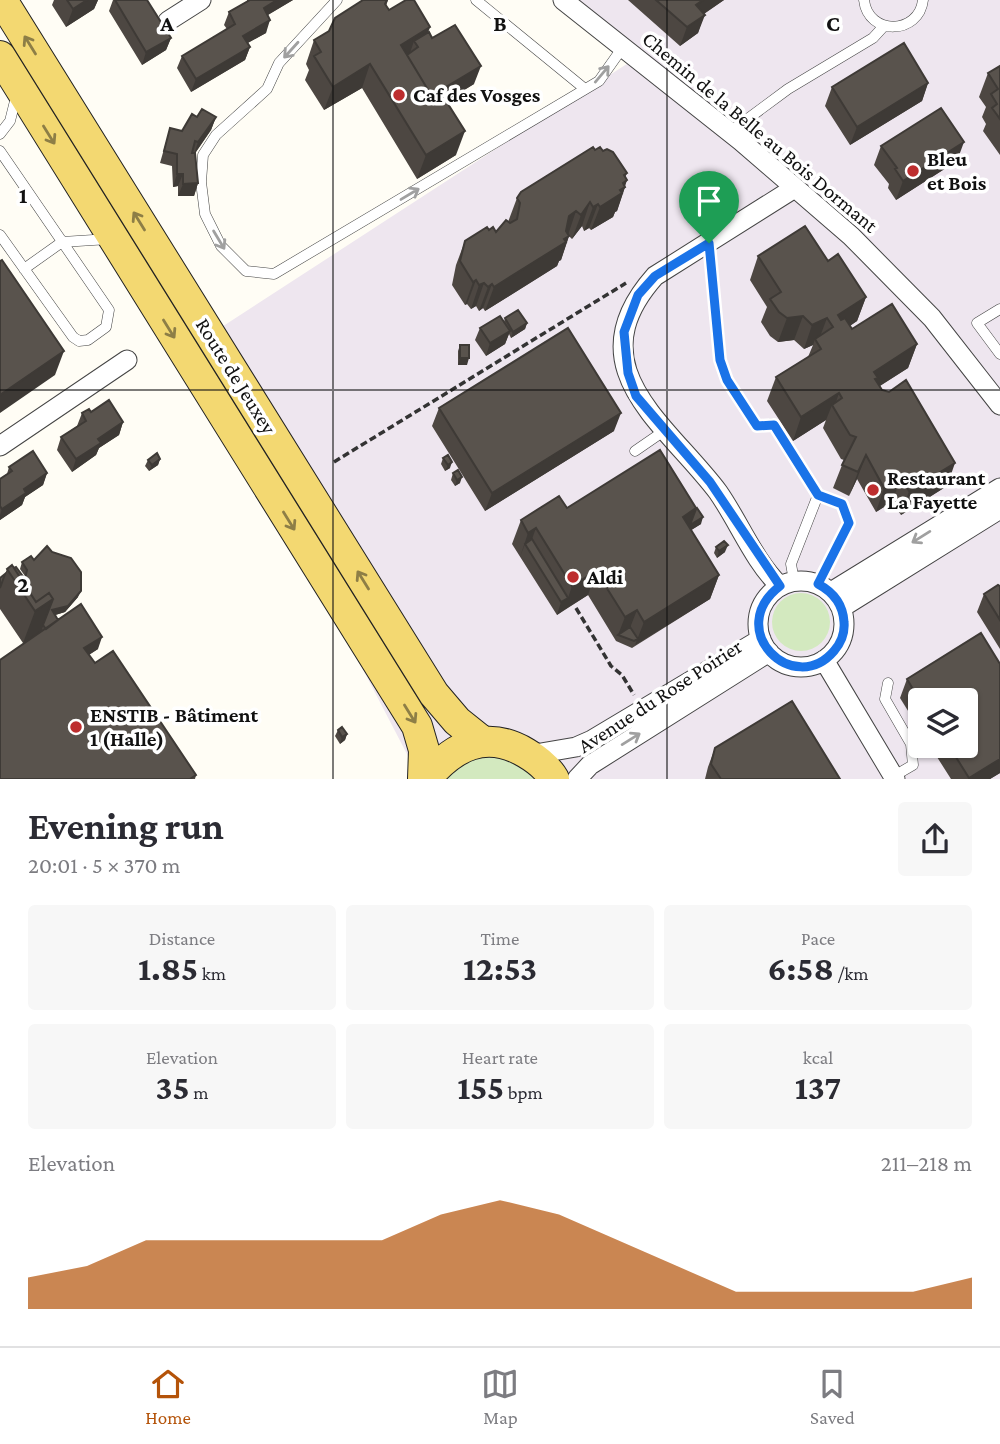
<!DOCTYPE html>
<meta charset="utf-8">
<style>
body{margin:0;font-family:"Crimson Pro",serif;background:#f7f7f7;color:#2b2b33;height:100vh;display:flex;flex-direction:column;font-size:26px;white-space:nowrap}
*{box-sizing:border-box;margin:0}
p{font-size:23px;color:#7c7c81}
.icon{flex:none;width:38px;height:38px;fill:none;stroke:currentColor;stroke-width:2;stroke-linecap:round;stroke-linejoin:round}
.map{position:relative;height:779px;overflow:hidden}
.drawer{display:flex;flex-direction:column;background:#fff;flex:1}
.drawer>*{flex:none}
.controls{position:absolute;left:908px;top:688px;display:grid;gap:14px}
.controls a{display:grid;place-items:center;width:70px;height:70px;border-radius:7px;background:#fff;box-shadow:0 2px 5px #0004;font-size:35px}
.pin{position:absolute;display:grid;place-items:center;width:60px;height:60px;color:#fff;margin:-72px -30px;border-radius:50% 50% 50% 0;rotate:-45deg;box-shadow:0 0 7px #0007}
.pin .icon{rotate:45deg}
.round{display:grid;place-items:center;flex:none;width:74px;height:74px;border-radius:7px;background:#f7f7f7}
.head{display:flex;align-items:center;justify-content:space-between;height:119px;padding:0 28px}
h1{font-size:38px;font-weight:700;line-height:52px}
.metrics{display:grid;grid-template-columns:repeat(3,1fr);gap:10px;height:119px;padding:7px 28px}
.metrics div{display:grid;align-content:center;border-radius:7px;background:#f7f7f7;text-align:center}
.metrics b{font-size:35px;font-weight:700}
.metrics small{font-size:19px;font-weight:400}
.metrics p{font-size:19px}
.chart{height:196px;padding:14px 28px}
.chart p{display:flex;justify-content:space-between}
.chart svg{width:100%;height:126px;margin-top:7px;fill:#b45309;opacity:.7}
.tabs{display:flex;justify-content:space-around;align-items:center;height:98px;border-top:2px solid #e1e1e2;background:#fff;font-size:19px;color:#7c7c81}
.tabs a{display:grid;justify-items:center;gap:4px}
.tabs .on{color:#b45309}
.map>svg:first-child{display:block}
.industrial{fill:#eee6ef;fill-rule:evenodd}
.green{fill:#d3e9bf}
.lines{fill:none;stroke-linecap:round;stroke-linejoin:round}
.lane-casing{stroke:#444;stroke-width:11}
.street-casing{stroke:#444;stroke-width:21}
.primary-casing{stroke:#222;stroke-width:32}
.path{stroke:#333;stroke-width:3.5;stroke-dasharray:7 3.5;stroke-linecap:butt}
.lane{stroke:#fff;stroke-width:10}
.street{stroke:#fff;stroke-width:19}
.primary{stroke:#f3d871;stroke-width:30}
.wall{fill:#4d4742}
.shaded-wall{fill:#3e3a36}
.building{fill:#59534d;stroke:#3e3a36;stroke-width:2}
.oneway{stroke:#8d7e46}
.oneway2{stroke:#a0a0a0}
.route-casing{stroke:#fff;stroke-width:14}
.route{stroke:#1a73e8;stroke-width:9}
.grid{fill:none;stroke:#111;stroke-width:2;stroke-opacity:0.55}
.poi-dot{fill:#bd2d2e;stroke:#fff;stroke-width:2.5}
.labels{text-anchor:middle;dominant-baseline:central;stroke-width:7;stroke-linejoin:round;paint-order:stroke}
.poi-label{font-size:21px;font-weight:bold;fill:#111;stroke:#fff;text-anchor:start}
.street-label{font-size:21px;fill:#111;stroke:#fff}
.grid-label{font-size:23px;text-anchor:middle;font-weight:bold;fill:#111;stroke:#fff;stroke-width:7;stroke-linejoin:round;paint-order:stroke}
</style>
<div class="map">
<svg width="1000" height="779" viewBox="0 0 1000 779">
<rect width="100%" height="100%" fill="#fffdf5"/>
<path class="industrial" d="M565 0H1000V779H420L194 345 636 58ZM920 700H966V746H920Z"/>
<path class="green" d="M772 622a29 29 0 1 1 58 0a29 29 0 1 1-58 0Z
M510 756 541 779H440L469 757Z"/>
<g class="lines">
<defs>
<path id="lane" d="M337 0 279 63 267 89 216 135 203 155 201 182 205 214 221 246 246 271 274 274 599 81 623 47
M476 0 585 89
M864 0C868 36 919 35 923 0
M730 132 788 89 873 38 884 26
M0 134 10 121 17 93
M0 151 109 310 106 327 88 340 79 341 73 337 0 235
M709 243 720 360 727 380 756 426 773 424 818 495 791 564 794 581
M24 269 62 242 109 239
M1000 309 977 323 1000 354
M635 451 664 431
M818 495 842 504 849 522 818 584
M888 683 885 699 911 744 913 765 894 776"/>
<path id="street" d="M563 0 741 141 851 236 932 318 1000 405
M168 21 201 0
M0 446 127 360
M758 624a43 43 0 1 1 86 0a43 43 0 1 1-86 0Z
M780 586C754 561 739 522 718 492 666 423 574 367 655 276L793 189
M831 592 1000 488
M841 608 1000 509
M824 660 895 779
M529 755 576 747 592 740 761 639
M577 779 590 765 769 652"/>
<path id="primary" d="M2 0 434 694 457 721 482 741
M0 56 417 726 424 750 423 779
M426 779C453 746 486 729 526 753 538 760 547 767 554 779"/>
</defs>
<use href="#lane" class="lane-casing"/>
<use href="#street" class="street-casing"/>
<use href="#primary" class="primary-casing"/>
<path class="path" d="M334 462 626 283
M576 608 611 666 622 675 634 695"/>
<use href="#lane" class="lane"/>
<use href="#street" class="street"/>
<use href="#primary" class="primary"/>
</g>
<path class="wall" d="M54 0H98L94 9 66 27 52 5Z
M113 0H147L171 38 166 50 142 65 109 11Z
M247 0H293L268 15 266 33 247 43 250 47 245 60 191 92 177 68 182 56 227 29 224 25 229 12 247 1Z
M363 0H388L386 6 389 10 428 32 432 38 474 84 446 101 456 155 417 179 362 88 324 110 305 80 309 70 306 64 314 40 329 31Z
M628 0H724L704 14 698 33 680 46Z
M1000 66V155L983 131 986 124 982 117 986 107 979 97 988 73Z
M928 83 922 101 850 145 825 106 832 87Z
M197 117H216L211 130 195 153 198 183 194 196H178V186L173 187 172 166 160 163 170 128 182 131Z
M881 146 957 161 896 200 888 188 889 184 874 165Z
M595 150 603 151 627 173 625 177 627 180 625 186V187L617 211 615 212 613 217 591 230 589 228 584 231 582 226 572 239 569 236 561 260 559 261 557 266 485 311 483 308 479 311 476 306 471 309 467 304 465 305 452 285 456 265 465 241 489 230 496 232 508 222 517 198Z
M758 256 828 261 866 297 857 321 850 326 852 329 917 344 908 368 880 386 947 486 901 515 892 502 876 512 857 479 849 496 833 488 844 460 841 459 823 428 826 420 793 441 767 401 776 377 808 357 813 345 804 349 794 340 778 342 770 336 761 322 767 307 750 280Z
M505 318 527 323 525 329 511 338 509 334 505 344 486 356 475 340 480 328 504 322Z
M460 345 467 365H458V351Z
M439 408 614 431 485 511 432 426Z
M91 412 123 422 119 435 99 448 96 455 72 472 57 450 61 437 77 426 82 413Z
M443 458 450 468 445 471 441 464Z
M160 459 158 465 149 471 145 466 148 460Z
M9 467 47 473 43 485 25 497 22 505 0 520V479L7 474Z
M453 473 460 483 455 486 451 480Z
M567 508 701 524 691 530 719 575 710 599 632 648 616 641 588 595 557 615 512 544 521 520Z
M716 547 725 552 717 558 714 553Z
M34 560 78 597 65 612 55 615 58 620 98 649 89 655 95 663 196 775 195 779H0L23 643 0 609V578L5 574 7 569 14 568 25 578V576L20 569 22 562Z
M1000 586V649L977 612 984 594Z
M981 633 1000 664V773L990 779H951L930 746H966V700H920V730L900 698 907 679Z
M338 730 347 734 345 740 340 744 335 736Z
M715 748 840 779H705L708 767Z"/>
<path class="shaded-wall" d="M87 0H98L94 9 66 27 73 9Z
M277 0H293L259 20 264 8Z
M703 0H724L690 23 696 5Z
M705 15 698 33 680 46 687 27Z
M270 20 266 33 239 48 243 36Z
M430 27 422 51 414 41 408 59 401 45Z
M171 38 166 50 142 65 146 52Z
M250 47 245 60 191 92 196 79Z
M370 64 362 88 324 110 333 87Z
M481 66 474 84 435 108 436 93Z
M928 83 922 101 850 145 857 127Z
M216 117 211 130 194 155 198 142Z
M465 131 456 155 417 179 426 155Z
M964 142 957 161 896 200 903 181Z
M627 173 623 182 627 180 624 188 625 187 617 211 615 212 613 217 591 230 600 207Z
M177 174H183L178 186 173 187Z
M198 183 194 196H178L183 184Z
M590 202 582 226 572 239 581 215Z
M598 204 589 228 584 231 593 207Z
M576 211 568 235 561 240 569 216Z
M569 236 561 260 559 261 557 266 485 311 494 287Z
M476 280 467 304 465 305 473 282Z
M484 283 476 306 471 309 479 285Z
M492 284 483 308 479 311 488 287Z
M866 297 857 321 829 339 838 315Z
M803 316 794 340 778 342 787 318Z
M827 318 818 342 815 339 813 345 804 349 812 325Z
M527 323 525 329 511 338 513 332Z
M510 331 505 344 486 356 490 343Z
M917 344 908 368 873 390 874 372Z
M64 351 55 375 0 413V395Z
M460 358H469L467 365H458Z
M839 393 834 408 832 405 826 420 793 441 801 417Z
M621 413 614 431 485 511 492 493Z
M123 422 119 435 99 448 96 455 72 472 76 459 98 439Z
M866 455 857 479 849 496 858 472Z
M160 459 158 465 149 471 152 465Z
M452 462 450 468 445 471 448 465Z
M955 463 947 486 901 515 909 491Z
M47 473 43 485 25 497 22 505 0 520V515L2 509 24 489Z
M462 477 460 483 455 486 457 480Z
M901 478 892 502 876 512 884 488Z
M696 508 703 517 701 524 674 541 683 517Z
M536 528 528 550 525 544 520 557 528 533Z
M728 545 725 552 717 558 719 551Z
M596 571 588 595 564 610 572 586Z
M719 575 710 599 635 645 644 622Z
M81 591 78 597 65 612 49 617 52 610Z
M568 598 564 610 557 615 561 602Z
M53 599 41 632 23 643 35 611Z
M637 610 628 633 618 635 625 617Z
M102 637 98 649 80 660 84 648Z
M347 734 345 740 340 744 342 737Z
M1000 759V773L990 779H969Z"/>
<path class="building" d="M67 0H87L73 9Z
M115 0H147L171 38 146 52Z
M250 0H277L264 8 270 20 243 36 250 47 196 79 182 56 235 24 229 12Z
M363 0H387L385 4 389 10 406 0H414L430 27 401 45 433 98 441 93 465 131 426 155 370 64 333 87 314 56 321 52 314 40 329 31 335 18Z
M656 0H703L696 5 705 15 687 27Z
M455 25 481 66 436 93 437 96 433 98 407 55 418 47 414 41 429 32 432 38Z
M904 43 928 83 857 127 832 87Z
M1000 66V119L992 108 997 104 991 94 998 89 988 73Z
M941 108 964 142 903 181 895 169 897 168 881 146Z
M202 109 216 117 198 142 195 141 192 153H195L198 183 183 184V174H177V154L164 151 170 128 182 131 192 114 197 117Z
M593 147 595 150 600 147 603 151 607 149 613 152 627 173 624 175 627 180 623 183 625 187 620 190 622 193 600 207 598 204 593 207 590 202 581 215 576 211 569 216 566 231 569 236 564 239 566 242 494 287 492 284 488 287 484 283 479 285 476 280 473 282 460 261 465 241 487 227 489 230 493 227 496 232 506 220 510 223 517 219 520 203 517 198 521 192Z
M805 226 828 261 838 254 866 297 838 315 841 320 845 318 852 329 892 304 917 344 874 372 878 378 875 379 882 390 889 392 906 380 955 463 909 491 901 478 884 488 866 455 858 472 842 465 856 437 850 435 832 405 842 398 839 393 801 417 776 377 821 349 815 339 833 327 827 318 812 325 803 316 787 318 779 312 770 299 781 292 758 256Z
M2 260 64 351 0 395V261Z
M518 310 527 323 513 332 505 318Z
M500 316 510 331 490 343 480 328Z
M568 328 621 413 492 493 439 408Z
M460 345H469V358H460Z
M109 400 123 422 98 439 101 443 76 459 61 437 86 421 82 413 89 409 91 412Z
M660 450 696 508 683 517 719 575 644 622 637 610 625 617 596 571 572 586 536 528 528 533 521 520 559 496 567 508Z
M33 451 47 473 24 489 26 493 2 509 0 506V479L12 471 9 467Z
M157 453 160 459 152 465 148 460Z
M448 455 452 462 448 465 443 458Z
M458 470 462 477 457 480 453 473Z
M697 508 703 517 690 525 696 509Z
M532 539 568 598 561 602 525 544Z
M724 541 728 545 719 551 716 547Z
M47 546 52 552 71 558 81 572V591L68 606 52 610 58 620 46 629 43 625 53 599 49 593 36 602 14 568 16 567 25 579 27 570 22 562 31 556 34 560Z
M12 565 36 602 49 593 53 599 35 611 7 569Z
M5 574 0 588V578Z
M998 585 1000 586V620L984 594Z
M81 604 102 637 84 648 95 663 113 651 196 775 190 779H0V660Z
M630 627 638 639 634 641 618 635Z
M981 633 1000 664V759L969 778 949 746H966V700L920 701 907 679Z
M792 701 840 779H721L711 764 715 748Z
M342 727 347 734 342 737 338 730Z"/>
<defs><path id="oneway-shaft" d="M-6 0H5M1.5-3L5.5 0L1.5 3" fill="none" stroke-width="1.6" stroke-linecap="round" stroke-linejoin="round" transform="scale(1.75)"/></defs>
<g class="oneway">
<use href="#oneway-shaft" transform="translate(30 45) rotate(-122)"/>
<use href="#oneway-shaft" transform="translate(49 135) rotate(58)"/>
<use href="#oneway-shaft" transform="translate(139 221) rotate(-122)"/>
<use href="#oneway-shaft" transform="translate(169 329) rotate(58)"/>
<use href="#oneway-shaft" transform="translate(289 521) rotate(58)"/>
<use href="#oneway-shaft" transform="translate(363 580) rotate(-122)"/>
<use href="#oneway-shaft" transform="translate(410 714) rotate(58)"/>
</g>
<g class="oneway2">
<use href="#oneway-shaft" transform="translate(291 50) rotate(132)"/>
<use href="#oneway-shaft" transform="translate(602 74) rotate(-50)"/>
<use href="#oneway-shaft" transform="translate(410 194) rotate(-31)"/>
<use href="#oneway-shaft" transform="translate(219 240) rotate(59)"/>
<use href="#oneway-shaft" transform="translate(921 537) rotate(148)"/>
<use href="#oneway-shaft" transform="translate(631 739) rotate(-32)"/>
</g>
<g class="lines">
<defs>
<path id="route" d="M709 243 720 360 727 380 757 426 774 425 818 495 842 504 849 523 818 584C833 592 843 605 844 622 845 633 841 643 834 651 794 698 723 630 780 586L710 482 636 396 628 373 624 332 638 295 655 276Z"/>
</defs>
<use href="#route" class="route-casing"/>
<use href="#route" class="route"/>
</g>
<path class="grid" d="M333 0V779M667 0V779M0 390H1000"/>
<g class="poi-dot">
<circle cx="399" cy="95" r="7"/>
<circle cx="913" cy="171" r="7"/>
<circle cx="873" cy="490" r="7"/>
<circle cx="573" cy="577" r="7"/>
<circle cx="76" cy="727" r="7"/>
</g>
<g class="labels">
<g class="poi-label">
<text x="413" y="95">Caf des Vosges</text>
<text x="927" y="159">Bleu<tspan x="927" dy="24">et Bois</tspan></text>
<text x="887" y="478">Restaurant<tspan x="887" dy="24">La Fayette</tspan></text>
<text x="587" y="577">Aldi</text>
<text x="90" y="715">ENSTIB - Bâtiment<tspan x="90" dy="24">1 (Halle)</tspan></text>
</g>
<g class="street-label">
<text transform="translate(760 132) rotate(40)">Chemin de la Belle au Bois Dormant</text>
<text transform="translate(236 376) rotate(58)">Route de Jeuxey</text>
<text transform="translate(660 696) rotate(-33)">Avenue du Rose Poirier</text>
</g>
</g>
<g class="grid-label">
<text x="167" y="31">A</text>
<text x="500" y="31">B</text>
<text x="833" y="31">C</text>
<text x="23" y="203">1</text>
<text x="23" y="592">2</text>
</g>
</svg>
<div class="controls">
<a><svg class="icon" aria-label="layers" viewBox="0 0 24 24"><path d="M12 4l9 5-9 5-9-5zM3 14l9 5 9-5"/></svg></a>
</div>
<div class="pin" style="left:709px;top:243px;background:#1e9e55"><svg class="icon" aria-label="arrive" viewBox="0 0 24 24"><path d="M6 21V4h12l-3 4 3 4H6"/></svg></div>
</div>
<section class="drawer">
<div class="head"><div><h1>Evening run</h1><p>20:01 · 5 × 370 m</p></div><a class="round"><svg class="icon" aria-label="share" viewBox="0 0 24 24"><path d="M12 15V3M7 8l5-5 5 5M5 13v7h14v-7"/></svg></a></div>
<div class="metrics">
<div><p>Distance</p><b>1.85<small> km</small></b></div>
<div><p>Time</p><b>12:53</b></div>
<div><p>Pace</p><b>6:58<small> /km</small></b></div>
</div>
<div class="metrics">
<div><p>Elevation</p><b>35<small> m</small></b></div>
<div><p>Heart rate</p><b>155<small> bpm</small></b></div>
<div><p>kcal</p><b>137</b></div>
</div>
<div class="chart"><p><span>Elevation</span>211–218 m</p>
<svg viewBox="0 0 160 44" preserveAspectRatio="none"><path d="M0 44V33L10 29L20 20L30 20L40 20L50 20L60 20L70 11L80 6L90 11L100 20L110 29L120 38L130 38L140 38L150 38L160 33V44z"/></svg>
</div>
</section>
<nav class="tabs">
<a class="on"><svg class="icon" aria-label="home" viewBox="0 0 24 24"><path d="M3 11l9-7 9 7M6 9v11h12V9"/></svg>Home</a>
<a><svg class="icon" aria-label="map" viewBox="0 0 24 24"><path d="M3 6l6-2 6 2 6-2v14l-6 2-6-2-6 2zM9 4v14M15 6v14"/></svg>Map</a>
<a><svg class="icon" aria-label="saved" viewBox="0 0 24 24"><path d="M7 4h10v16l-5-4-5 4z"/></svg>Saved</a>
</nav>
